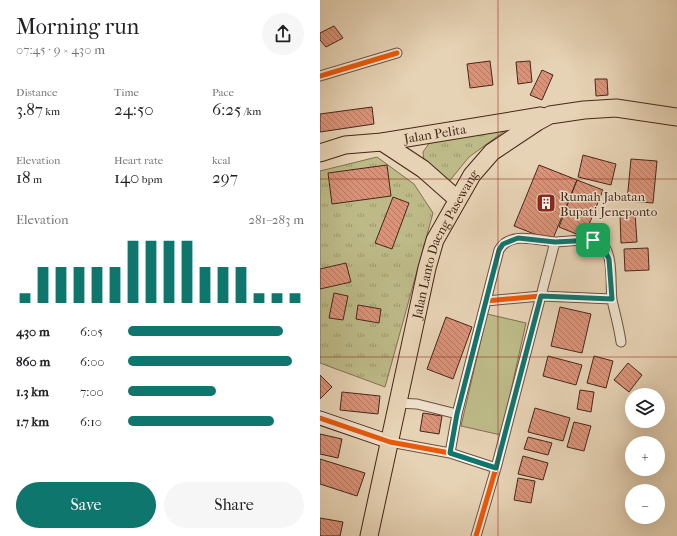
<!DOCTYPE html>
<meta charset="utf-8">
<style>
body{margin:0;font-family:"IM FELL French Canon",serif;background:#f6f6f6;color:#202124;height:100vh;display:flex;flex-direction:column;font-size:15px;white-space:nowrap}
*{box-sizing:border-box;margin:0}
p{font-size:13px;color:#757577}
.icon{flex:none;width:22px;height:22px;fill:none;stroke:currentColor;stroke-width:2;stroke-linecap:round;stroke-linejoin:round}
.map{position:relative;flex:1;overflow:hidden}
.sheet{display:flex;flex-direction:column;background:#fff;width:320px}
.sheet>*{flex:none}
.controls{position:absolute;left:305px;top:388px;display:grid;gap:8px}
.controls a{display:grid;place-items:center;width:40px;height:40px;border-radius:50%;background:#fff;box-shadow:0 4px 16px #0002;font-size:20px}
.pin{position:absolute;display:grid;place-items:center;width:34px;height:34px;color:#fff;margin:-17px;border-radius:8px;box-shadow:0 2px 6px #0006}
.round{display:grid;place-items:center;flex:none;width:42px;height:42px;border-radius:21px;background:#f6f6f6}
.head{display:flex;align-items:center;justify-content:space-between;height:68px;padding:0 16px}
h1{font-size:22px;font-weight:600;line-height:30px}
.stats{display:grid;grid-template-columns:repeat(3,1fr);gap:6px;height:68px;padding:4px 16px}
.stats div{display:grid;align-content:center}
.stats b{font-size:17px;font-weight:600}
.stats small{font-size:11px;font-weight:400}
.stats p{font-size:11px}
.chart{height:112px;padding:8px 16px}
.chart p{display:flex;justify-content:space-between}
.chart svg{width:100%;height:72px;margin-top:4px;stroke:#0f766e;stroke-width:6}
.primary-button{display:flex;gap:8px;margin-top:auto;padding:8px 16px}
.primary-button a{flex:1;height:46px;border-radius:24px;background:#0f766e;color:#fff;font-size:16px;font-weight:600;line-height:46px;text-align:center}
.primary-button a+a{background:#f6f6f6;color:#202124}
ul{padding:0 16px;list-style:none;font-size:13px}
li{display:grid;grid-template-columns:64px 48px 1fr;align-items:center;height:30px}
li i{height:10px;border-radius:5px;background:#0f766e}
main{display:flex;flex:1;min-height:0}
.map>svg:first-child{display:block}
.grass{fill:url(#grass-tufts);stroke:#827051}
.pitch{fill:#bdba88;stroke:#827051}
.building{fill:url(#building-back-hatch);stroke:#46271a}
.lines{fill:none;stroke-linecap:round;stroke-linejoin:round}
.street-casing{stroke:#6e5240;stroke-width:11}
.secondary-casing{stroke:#46271a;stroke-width:15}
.highway-casing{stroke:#46271a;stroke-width:19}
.street{stroke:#efe2ce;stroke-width:9}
.secondary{stroke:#efe2ce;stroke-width:13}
.highway{stroke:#e6d2b4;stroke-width:17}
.cycleway-casing{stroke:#efe2ce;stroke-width:8}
.cycleway{stroke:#e8590c;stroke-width:5}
.route-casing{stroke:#fff;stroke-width:8}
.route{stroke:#0f766e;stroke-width:5}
.grid{fill:none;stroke:#8f2418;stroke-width:1;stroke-opacity:0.55}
.labels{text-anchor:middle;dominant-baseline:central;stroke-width:3;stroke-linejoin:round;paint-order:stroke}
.street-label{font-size:13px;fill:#46271a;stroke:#efe2ce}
.poi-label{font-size:13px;fill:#46271a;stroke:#efe2ce;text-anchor:start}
</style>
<main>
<section class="sheet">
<div class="head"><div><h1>Morning run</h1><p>07:45 · 9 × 430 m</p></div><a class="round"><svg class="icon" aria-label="share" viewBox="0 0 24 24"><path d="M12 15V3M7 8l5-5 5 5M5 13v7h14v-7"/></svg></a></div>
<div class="stats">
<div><p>Distance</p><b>3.87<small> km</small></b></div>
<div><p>Time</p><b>24:50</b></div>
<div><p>Pace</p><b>6:25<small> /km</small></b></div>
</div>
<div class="stats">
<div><p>Elevation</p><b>18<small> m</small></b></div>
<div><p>Heart rate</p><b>140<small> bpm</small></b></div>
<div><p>kcal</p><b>297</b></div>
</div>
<div class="chart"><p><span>Elevation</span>281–283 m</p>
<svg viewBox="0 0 160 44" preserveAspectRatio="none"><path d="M5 44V38M15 44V22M25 44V22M35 44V22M45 44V22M55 44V22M65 44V6M75 44V6M85 44V6M95 44V6M105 44V22M115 44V22M125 44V22M135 44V38M145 44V38M155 44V38"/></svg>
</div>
<ul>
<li><b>430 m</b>6:05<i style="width:88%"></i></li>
<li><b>860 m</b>6:00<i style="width:93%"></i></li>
<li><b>1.3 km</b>7:00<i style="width:50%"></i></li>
<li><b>1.7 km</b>6:10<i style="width:83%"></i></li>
</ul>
<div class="primary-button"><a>Save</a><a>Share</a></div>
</section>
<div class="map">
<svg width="357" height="536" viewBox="0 0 357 536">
<defs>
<pattern id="grass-tufts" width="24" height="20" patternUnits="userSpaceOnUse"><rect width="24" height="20" fill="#bdba88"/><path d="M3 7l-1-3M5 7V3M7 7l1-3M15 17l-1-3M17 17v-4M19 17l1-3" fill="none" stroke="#9b976e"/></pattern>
<pattern id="building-back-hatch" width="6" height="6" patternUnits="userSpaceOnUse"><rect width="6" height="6" fill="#da9379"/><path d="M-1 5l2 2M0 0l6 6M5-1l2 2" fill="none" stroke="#b37862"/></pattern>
</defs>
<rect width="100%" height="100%" fill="#e6d2b4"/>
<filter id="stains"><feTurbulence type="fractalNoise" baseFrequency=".005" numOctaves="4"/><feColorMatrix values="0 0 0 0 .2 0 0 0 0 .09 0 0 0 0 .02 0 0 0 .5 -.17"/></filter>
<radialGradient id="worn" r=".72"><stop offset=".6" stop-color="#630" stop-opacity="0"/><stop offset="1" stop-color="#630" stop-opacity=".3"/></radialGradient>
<path class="grass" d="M186 130 149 157 127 184 104 162 103 152 110 142Z
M57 157 94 184 113 213 65 387 0 363V171Z"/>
<path class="pitch" d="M167 314 206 323 181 435 141 426Z"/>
<path class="building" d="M14 26 23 38 6 47 0 40V33Z
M170 61 173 85 150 88 147 64Z
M210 61 212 82 198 84 196 62Z
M222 70 233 75 222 100 210 95Z
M275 79H287L288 95 276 96Z
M52 107 54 124 0 132V114Z
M263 155 296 164 291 185 258 177Z
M311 159 337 161 333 203 307 201Z
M67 165 71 196 12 204 8 173Z
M219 165 257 180 232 241 194 226Z
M257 180 283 190 264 237 239 227Z
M73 197 89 203 72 249 55 243Z
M315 213 317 242 301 243 300 214Z
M328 248 329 270 305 271 304 249Z
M26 263 31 282 0 289V269Z
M14 293 28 296 23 320 9 318Z
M38 305 61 309 59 323 36 319Z
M240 307 271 314 262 353 231 346Z
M126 317 152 327 133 379 107 369Z
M228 356 262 365 256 385 223 376Z
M274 356 293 361 286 388 267 383Z
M308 363 322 375 309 392 294 380Z
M0 375 12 387 0 399Z
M260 390 274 392 271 412 257 409Z
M22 392 60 396 58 414 20 410Z
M215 408 250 418 243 441 208 432Z
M103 413 122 416 119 434 100 431Z
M254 422 271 426 264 451 247 447Z
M0 434 22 439 18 458 0 454Z
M208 437 232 443 228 455 204 449Z
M203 456 228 463 223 480 198 474Z
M0 459 45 473 37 496 0 484Z
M198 478 215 481 211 503 194 500Z
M0 518 23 522 20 536H0Z"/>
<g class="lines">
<defs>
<path id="street" d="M0 76 77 53
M166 301 221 296 292 299
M77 403 97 404 137 414
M70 442 130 453
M176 468 235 242C245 242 273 237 281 243 294 252 290 285 292 300 295 314 299 327 301 342
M156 536 176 468 130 453 137 414 179 250C190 231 216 240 235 242"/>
<path id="secondary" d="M0 418 70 442"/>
<g id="highway">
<path d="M62 142 103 169 137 199"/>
<path id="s1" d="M0 153 25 145 62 142 221 116"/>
<path id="s2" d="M49 536 107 268 115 240 152 175 172 152 217 122 230 115 264 110 296 108 357 117"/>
</g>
</defs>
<use href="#street" class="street-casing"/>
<use href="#secondary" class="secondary-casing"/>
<use href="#highway" class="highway-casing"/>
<use href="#street" class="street"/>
<use href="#secondary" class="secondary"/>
<use href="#highway" class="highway"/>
<defs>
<path id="cycleway" d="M0 76 77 53
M166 301 221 296 292 299
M0 418 70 442 130 453
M156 536 176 468 130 453 137 414 179 250C190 231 216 240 235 242"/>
</defs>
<use href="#cycleway" class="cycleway-casing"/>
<use href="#cycleway" class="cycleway"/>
</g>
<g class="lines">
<defs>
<path id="route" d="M198 238 235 242 273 240 281 243 289 259 292 299 221 296 176 468 130 453 137 414 179 250 183 244Z"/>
</defs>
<use href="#route" class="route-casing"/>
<use href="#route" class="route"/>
</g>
<path class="grid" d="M178 0V536M0 179H357M0 357H357"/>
<defs>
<symbol id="building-square" viewBox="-11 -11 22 22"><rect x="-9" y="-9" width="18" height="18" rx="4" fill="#8f2418" stroke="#efe2ce"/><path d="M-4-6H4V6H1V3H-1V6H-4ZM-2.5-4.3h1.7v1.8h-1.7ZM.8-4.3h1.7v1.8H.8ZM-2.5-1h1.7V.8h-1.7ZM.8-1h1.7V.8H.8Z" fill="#fff"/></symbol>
</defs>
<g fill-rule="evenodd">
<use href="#building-square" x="215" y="192" width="22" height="22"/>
</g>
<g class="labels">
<g class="street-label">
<text stroke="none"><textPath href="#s1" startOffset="117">Jalan Pelita</textPath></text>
<text stroke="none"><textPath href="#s2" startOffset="303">Jalan Lanto Daeng Pasewang</textPath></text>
</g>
<g class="poi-label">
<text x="240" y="196">Rumah Jabatan<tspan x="240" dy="15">Bupati Jeneponto</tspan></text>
</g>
</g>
<rect width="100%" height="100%" filter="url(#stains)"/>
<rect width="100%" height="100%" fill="url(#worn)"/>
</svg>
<div class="controls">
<a><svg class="icon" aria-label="layers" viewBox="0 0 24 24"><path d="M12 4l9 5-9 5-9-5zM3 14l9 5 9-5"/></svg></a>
<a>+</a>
<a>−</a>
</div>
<div class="pin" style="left:273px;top:240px;background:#1e9e55"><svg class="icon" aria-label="arrive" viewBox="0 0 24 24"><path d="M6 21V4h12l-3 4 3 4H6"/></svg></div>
</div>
</main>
